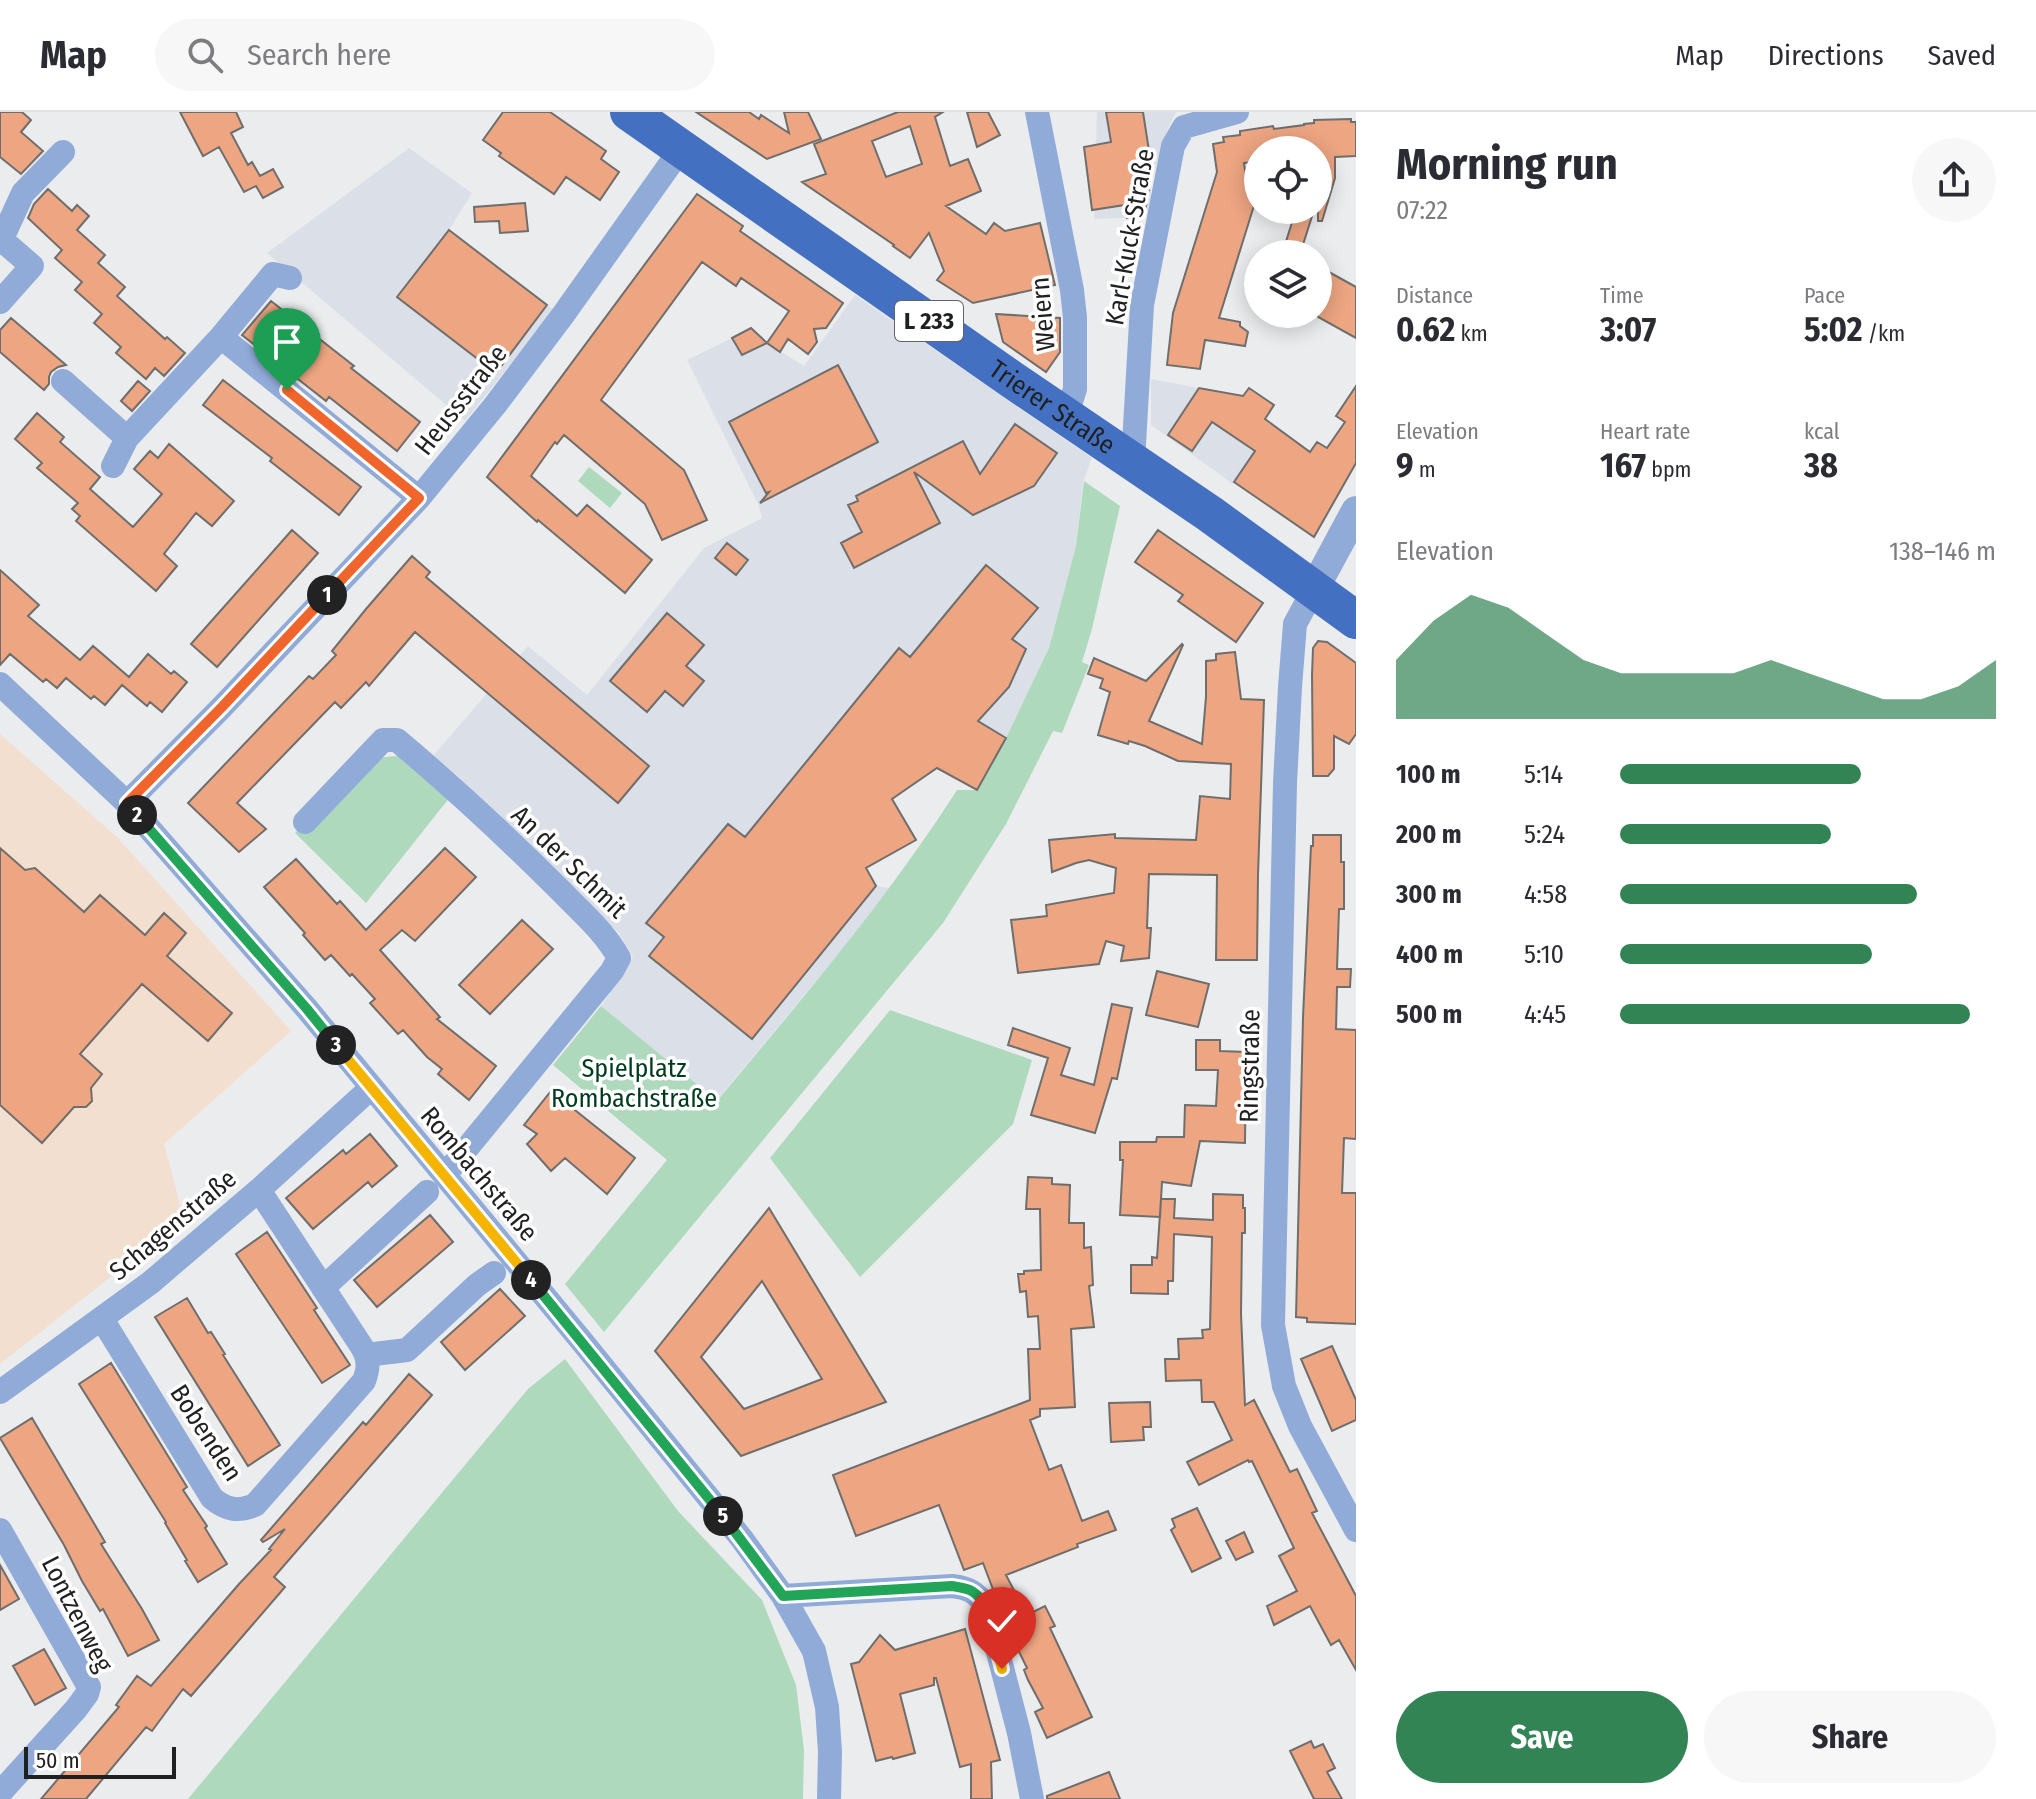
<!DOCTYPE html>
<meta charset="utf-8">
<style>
body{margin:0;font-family:"Fira Sans Condensed",sans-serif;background:#f7f7f7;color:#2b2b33;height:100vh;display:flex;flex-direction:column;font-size:30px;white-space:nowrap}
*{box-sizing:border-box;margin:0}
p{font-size:26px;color:#7c7c81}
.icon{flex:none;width:44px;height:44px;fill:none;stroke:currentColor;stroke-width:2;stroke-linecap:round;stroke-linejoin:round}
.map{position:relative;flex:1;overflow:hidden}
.panel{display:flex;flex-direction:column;background:#fff;width:680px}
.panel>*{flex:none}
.tools{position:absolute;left:1244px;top:24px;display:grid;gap:16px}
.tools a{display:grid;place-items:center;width:88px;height:88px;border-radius:50%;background:#fff;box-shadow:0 4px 20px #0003;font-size:40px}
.scale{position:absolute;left:24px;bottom:20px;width:152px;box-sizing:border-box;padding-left:8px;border:4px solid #1f2020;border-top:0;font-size:22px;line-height:28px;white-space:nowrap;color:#1f2020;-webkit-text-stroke:6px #fff;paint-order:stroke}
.pin{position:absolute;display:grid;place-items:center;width:68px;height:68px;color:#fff;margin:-82px -34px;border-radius:50% 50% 50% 0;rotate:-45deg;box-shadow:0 0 8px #0007}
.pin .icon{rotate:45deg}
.km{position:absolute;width:40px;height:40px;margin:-20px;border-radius:50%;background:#222;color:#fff;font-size:22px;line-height:40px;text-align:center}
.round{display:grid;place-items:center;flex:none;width:84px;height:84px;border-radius:42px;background:#f7f7f7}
.head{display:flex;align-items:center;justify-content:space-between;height:136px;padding:0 40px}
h1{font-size:44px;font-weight:700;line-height:60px}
.figures{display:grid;grid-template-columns:repeat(3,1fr);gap:12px;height:136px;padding:8px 40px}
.figures div{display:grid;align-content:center}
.figures b{font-size:34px;font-weight:700}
.figures small{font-size:22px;font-weight:400}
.figures p{font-size:22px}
.chart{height:224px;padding:16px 40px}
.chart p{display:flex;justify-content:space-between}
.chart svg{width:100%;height:144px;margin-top:8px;fill:#338454;opacity:.7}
.primary-button{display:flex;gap:16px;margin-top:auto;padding:16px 40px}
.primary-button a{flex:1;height:92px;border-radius:48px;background:#338454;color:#fff;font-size:32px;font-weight:700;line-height:92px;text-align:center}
.primary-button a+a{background:#f7f7f7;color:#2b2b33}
ul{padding:0 40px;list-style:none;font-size:26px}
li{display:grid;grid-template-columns:128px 96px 1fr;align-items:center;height:60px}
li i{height:20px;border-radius:10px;background:#338454}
header{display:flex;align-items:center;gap:48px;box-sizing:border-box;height:112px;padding:0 40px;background:#fff;border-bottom:2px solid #e1e1e2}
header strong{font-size:38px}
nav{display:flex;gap:44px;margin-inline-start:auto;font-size:28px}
.search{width:560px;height:72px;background:#f7f7f7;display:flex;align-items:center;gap:20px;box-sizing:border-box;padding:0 28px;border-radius:44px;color:#7c7c81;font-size:30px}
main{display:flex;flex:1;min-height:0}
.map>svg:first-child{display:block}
.built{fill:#dbe0e8}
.education{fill:#f2dfcf}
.green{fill:#aed9bc}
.building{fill:#eda582;stroke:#6f6e6d;stroke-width:2;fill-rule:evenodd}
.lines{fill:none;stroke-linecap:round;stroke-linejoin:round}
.minor{stroke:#91abd8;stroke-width:24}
.tertiary{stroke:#91abd8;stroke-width:30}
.primary{stroke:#4470c1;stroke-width:38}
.split-1-casing{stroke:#fff;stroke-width:16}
.split-2-casing{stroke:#fff;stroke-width:16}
.split-3-casing{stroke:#fff;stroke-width:16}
.split-4-casing{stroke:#fff;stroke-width:16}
.split-5-casing{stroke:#fff;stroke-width:16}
.split-6-casing{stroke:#fff;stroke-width:16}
.split-7-casing{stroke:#fff;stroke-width:16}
.split-1{stroke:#f0652b;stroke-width:10}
.split-2{stroke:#f0652b;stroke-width:10}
.split-3{stroke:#22a559;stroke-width:10}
.split-4{stroke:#f5b400;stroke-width:10}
.split-5{stroke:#22a559;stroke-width:10}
.split-6{stroke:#22a559;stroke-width:10}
.split-7{stroke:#f5b400;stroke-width:10}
.labels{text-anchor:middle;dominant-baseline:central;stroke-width:7;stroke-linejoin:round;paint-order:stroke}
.shield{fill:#fff;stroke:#626363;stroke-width:2}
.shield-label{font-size:24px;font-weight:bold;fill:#1f2020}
.street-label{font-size:26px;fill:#1f2020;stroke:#fff}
.park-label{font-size:26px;fill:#003b1e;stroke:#fff}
</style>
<header>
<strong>Map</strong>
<div class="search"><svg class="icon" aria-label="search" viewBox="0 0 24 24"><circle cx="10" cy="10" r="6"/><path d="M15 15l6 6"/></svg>Search here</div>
<nav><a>Map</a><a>Directions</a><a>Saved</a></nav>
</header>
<main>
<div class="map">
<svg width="1356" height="1687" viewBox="0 0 1356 1687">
<rect width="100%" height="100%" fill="#ebecee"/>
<path class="built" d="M1097 0H1176L1168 16 1152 68 1149 105 1094 107Z
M409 36 472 81 449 118 554 198 465 309 267 141Z
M855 183 1092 346 1083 370 1076 434 1049 536 1006 626 977 678 935 655 933 659 892 687 868 737 876 751 866 757 876 774 889 776 845 834 716 989 601 894 633 845 618 820 432 645 528 534 587 583 704 436 762 406 759 394 687 248 732 226 742 243 767 231 804 254Z
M1151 267 1230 282 1273 312 1233 372 1151 313Z"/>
<path class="education" d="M0 622 118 726 291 919 164 1032 184 1107 0 1252Z"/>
<path class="green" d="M589 355 622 381 610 396 578 369Z
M1084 369 1120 394 1092 517 1082 550 1089 553 1062 621 1053 619 1006 712 943 811 604 1220 565 1172 667 1048 553 953 601 894 717 989C801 888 886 789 957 678H977L1006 626 1049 536 1076 434Z
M403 643 450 685 366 791 295 721 370 647Z
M890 898 1032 948 1013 1012 860 1165 770 1046Z
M565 1247 678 1399 762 1488 796 1573 804 1638 803 1687H188L528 1277Z"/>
<path class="building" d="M0 0H22L31 8 21 20 43 39 21 62 0 45Z
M180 0H236L243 15 231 21 248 53 252 50 260 64 273 57 283 75 263 86 256 74 244 80 219 35 203 44Z
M503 0H550L606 39 601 47 619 60 600 88 566 65 554 82 499 44 501 41 483 28Z
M696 0H749L759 7 761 3 789 21 784 0H808L821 27 767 47Z
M898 0H943L935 5 950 54 968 47 981 79 946 94 986 122 994 111 1005 119 1040 111 1055 173 973 191 937 168 944 159 929 121 910 146 893 134 894 133 802 70 826 62 814 32ZM910 14 922 52 886 65 872 29Z
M967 0H988L1000 23 977 35Z
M1106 0H1143L1152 58 1146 59 1149 80 1144 103 1127 106 1125 93 1092 98 1084 35 1111 30Z
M1351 7V10H1356V44L1335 45V66L1322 109H1318V38H1258V50L1244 51 1248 81 1257 84 1219 206 1240 210V214L1248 220 1245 234 1205 228 1200 257 1167 253 1173 201 1217 60 1213 32 1224 30 1223 25 1240 23V19L1273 14 1274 17 1304 13V12L1314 11V8Z
M48 77 72 99 77 93 89 104 77 118 105 143 98 151 125 175 117 184 165 227 167 225 185 241 164 264 155 256 146 267 116 241 121 235 94 211 102 202 75 178 82 170 55 146 62 138 28 106 34 92Z
M697 82 743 114 740 119 843 191 826 216 814 217 817 230 808 242 788 227 780 240 767 231 789 199 741 166 736 174 702 150 601 288 684 358 707 408 662 428 645 392 564 323 557 332 555 330 531 364 577 404 587 393 652 448 625 481 538 408 537 410 487 365Z
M525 91 528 119 500 121 499 109 475 110 474 95Z
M1296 98H1314L1300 142H1282Z
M449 118 547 193 496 261 397 185Z
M1318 154 1356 175V226L1318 205Z
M271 189 354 254 351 256 420 310 397 339 329 285 326 289 242 223Z
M996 202 1060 206V240L1046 260 1003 230Z
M11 206 66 253 58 255 51 260 49 265V272L44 278 0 240V218Z
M751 216 767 231 742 243 732 226Z
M838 253 878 330 760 391 769 380 766 381 729 310Z
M223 268 361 375 339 403 270 349 272 346 203 293Z
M138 269 150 279 132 299 121 289Z
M1356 274V351L1314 425 1234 370 1255 339 1212 310 1192 339 1168 323 1199 276 1243 284 1249 276 1274 293 1265 307 1310 340 1317 330 1327 336 1345 310 1336 304Z
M37 301 64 325 60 330 100 365 90 377 133 415 162 382 134 357 150 339 158 346 169 332 234 389 212 414 196 401 164 442 177 454 156 479 76 409 80 404 72 397 78 391 37 356 42 351 15 327Z
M1015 312 1057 341 1034 374 973 403 914 360 940 411 854 456 841 431 862 420 848 393 858 389 856 384 963 329 980 362Z
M292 418 318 441 217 555 191 532Z
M1158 418 1263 491 1236 530 1178 489 1183 483 1135 450Z
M727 431 748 448 736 463 715 446Z
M412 444 430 460 426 465 649 654 618 691 415 520 369 574 366 570 341 596 335 590 237 691 266 717 239 740 188 691 309 564 313 567 336 543 332 539 366 497Z
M986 453 1038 496 1012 527 1026 537 1009 575 978 609 1006 626 977 678 937 656 892 687 916 728 866 756 876 774 752 927 649 844 664 825 646 811 728 712 745 725 899 536 910 545Z
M0 458 39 493 28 504 80 548 93 534 129 565 148 542 171 562 174 559 187 570 162 600 150 590 147 594 122 573 105 593 94 584 91 587 66 566 57 576 46 567 43 570 10 542 0 553Z
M667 501 704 533 686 554 704 569 683 594 665 579 647 600 610 569Z
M1318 529 1327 530 1356 551V622L1349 632 1334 624V657L1328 664H1313L1312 563 1313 536Z
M1182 532 1183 533 1149 609 1202 632 1206 585V549L1216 548V542L1235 540 1241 587 1264 588 1258 763 1257 848H1216L1217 763 1149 762 1147 816H1151L1149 846 1121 849 1124 834 1106 829 1099 852 1018 861 1011 808 1047 804 1046 793 1114 781 1116 756 1089 748 1076 751 1052 760 1049 728 1115 722V726L1196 728 1200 684 1230 687 1231 652 1178 649 1145 634 1129 629 1128 632 1098 623 1110 580 1100 576 1103 567 1088 562 1094 546 1146 569Z
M1313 723H1341V750H1344V797H1339L1337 857H1351L1350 875H1337L1336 917 1356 918V1027L1344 1026 1342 1081H1356V1212L1307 1210V1206L1296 1205 1303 905 1311 734H1313Z
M0 736 25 758 35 756 84 800 100 783 145 823 164 801 186 821 167 844 232 901 208 929 142 872 80 942 102 962 91 976 92 989 86 995H74L42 1031 0 993Z
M445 736 476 765 415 829 402 818 380 838 440 905 437 907 496 954 469 988 438 962 442 957 427 945 403 918 398 922 370 891 375 887 352 862 350 864 331 843 325 848 303 823 305 821 264 775 296 747 337 792 340 789 366 818Z
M522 808 553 837 490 902 459 873Z
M1157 859 1209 872 1198 915 1146 903Z
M1112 892 1132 896 1117 967 1112 966 1095 1021 1031 1003 1048 946 1008 933 1013 916 1070 936 1061 963 1094 973Z
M1196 928H1220V939L1246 940 1245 1031 1200 1029 1191 1074 1162 1070 1160 1105 1120 1103 1123 1048H1120V1030H1156L1157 1025H1184L1185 993 1216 994 1218 958H1196Z
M551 979 635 1046 607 1082 565 1046 551 1059 527 1032 537 1022 524 1013Z
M370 1022 397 1054 372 1075 368 1070 313 1117 286 1086 343 1038 346 1042Z
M1028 1065 1052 1066V1072L1070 1073 1069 1111H1084V1136L1091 1135 1093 1173 1089 1174 1094 1215 1071 1217 1075 1295 1040 1297V1304L1030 1308 1049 1358 1061 1353 1082 1409 1108 1399 1116 1418 1077 1432 1078 1435 1006 1463 1027 1503 1045 1494 1055 1514 1050 1516 1092 1605 1047 1626 1035 1600 1043 1596 1028 1568 1024 1558 1027 1556 1006 1513 1001 1490 994 1480 983 1451 964 1458 939 1393 856 1424 833 1363 1030 1288 1028 1237H1040L1038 1204 1028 1205 1026 1179 1020 1180 1018 1162H1024V1159L1041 1158 1040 1097H1026Z
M1213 1082 1243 1083V1096H1245V1121H1242L1241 1202 1245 1293 1254 1288 1290 1360 1297 1357 1317 1399 1312 1401 1356 1484V1558L1339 1528 1331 1533 1310 1494 1274 1513 1267 1494 1297 1479 1279 1444 1294 1436 1252 1349 1249 1350 1248 1348 1199 1373 1187 1350 1232 1328 1214 1290H1202L1201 1268 1166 1269 1165 1247H1179L1178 1227 1203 1226 1202 1218 1210 1217 1212 1125 1174 1122 1173 1169H1168V1182L1131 1181V1153H1152V1145L1157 1146 1161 1087H1175L1174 1106 1213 1108Z
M769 1096 886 1290 741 1344 655 1239ZM762 1169 822 1267 744 1297 701 1245Z
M430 1103 453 1130 377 1195 354 1168Z
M267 1120 317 1196 314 1198 350 1253 322 1271 236 1142Z
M500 1177 525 1204 465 1258 441 1230Z
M187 1186 208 1221 211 1220 225 1242 223 1243 280 1333 248 1354 155 1205Z
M1332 1234 1356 1288V1308L1332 1319 1301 1247Z
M111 1251 187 1375 183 1378 207 1414 205 1416 227 1452 198 1470 185 1449 187 1448 165 1411 166 1410 79 1272Z
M409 1262 432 1283 274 1465 285 1475 191 1584 183 1577 152 1619 146 1615 86 1687H41L119 1595 116 1593 137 1564 151 1574 239 1472 271 1438 269 1437 285 1417 263 1430 261 1428 363 1310 366 1313Z
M1150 1290 1151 1315H1143L1144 1328 1111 1330 1109 1291Z
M32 1306 105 1430 101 1432 142 1497 159 1528 128 1544 103 1497 100 1499 82 1469 64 1433 0 1326Z
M1197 1396 1221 1446 1192 1460 1171 1418 1175 1415 1172 1407Z
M1244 1420 1253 1440 1236 1448 1226 1429Z
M0 1453 19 1487 0 1498Z
M965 1517 1000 1648 991 1650 992 1687H971V1652L960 1655 936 1566H934V1573L900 1582 915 1641 893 1647 892 1645 876 1649 851 1552 859 1550 880 1523 895 1538Z
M44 1537 66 1576 35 1593 13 1554Z
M1311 1629 1314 1636 1323 1632 1335 1656 1327 1660 1342 1687H1314L1290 1639Z
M1109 1660 1120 1687H1047V1684Z"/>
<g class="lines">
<path class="minor" d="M1037 0 1072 178 1075 206V277L1066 305
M0 131 23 81 63 40
M0 190 32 154 2 128
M221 225 419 386
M63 269 127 326
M1133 349 1142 193 1173 34 1184 15 1237 0
M113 354 127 326 221 225 273 162 290 166
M1314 477 1295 512 1290 575 1285 671 1273 1213 1284 1274 1300 1314 1356 1418
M0 572 127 691 307 897 580 1227 742 1427 783 1484 814 1539 827 1595 830 1640 829 1687
M127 691 222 595 419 386 496 292 563 203 681 37
M305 710 383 628H397C454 676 509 727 562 780 582 801 605 820 619 846L612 859 445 1063
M323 1176 427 1080
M102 1207 212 1386C226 1398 238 1400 255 1393L364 1269C369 1256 369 1247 362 1235L259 1078
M366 1243 407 1238 477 1173 494 1161
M0 1280 150 1171 259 1078 371 976
M0 1418 89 1575 87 1582 76 1597 0 1681
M783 1484 952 1474C969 1476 976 1480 986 1494L1019 1621 1032 1687"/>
<path class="tertiary" d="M1314 477 1356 399"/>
<path class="primary" id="s1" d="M629 0 1011 267 1210 402 1356 508"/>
</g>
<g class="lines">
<defs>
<path id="split-1" d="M287 278 419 386 327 483"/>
<path id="split-2" d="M137 703 127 691 222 595 327 483"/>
<path id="split-3" d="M137 703 307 897 336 933"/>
<path id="split-4" d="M336 933 531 1168"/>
<path id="split-5" d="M531 1168 723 1404"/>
<path id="split-6" d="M723 1404 783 1484 952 1474C965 1476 974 1477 982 1489"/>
<path id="split-7" d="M982 1489 986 1494 1002 1557"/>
</defs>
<use href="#split-1" class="split-1-casing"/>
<use href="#split-2" class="split-2-casing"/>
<use href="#split-3" class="split-3-casing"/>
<use href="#split-4" class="split-4-casing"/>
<use href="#split-5" class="split-5-casing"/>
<use href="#split-6" class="split-6-casing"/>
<use href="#split-7" class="split-7-casing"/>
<use href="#split-1" class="split-1"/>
<use href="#split-2" class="split-2"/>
<use href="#split-3" class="split-3"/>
<use href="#split-4" class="split-4"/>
<use href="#split-5" class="split-5"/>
<use href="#split-6" class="split-6"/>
<use href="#split-7" class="split-7"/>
</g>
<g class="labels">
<rect class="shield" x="895" y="189" width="68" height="40" rx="6"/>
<g class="shield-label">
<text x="929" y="209">L 233</text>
</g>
<g class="street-label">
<text transform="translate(1130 125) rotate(-80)">Karl-Kuck-Straße</text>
<text transform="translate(1043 202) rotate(-95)">Weiern</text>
<text transform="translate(461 288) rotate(-52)">Heussstraße</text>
<text stroke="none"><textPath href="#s1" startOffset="516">Trierer Straße</textPath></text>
<text transform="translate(569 750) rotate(44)">An der Schmit</text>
<text transform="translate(1250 954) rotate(-89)">Ringstraße</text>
<text transform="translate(479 1062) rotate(50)">Rombachstraße</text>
<text transform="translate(173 1113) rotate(-40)">Schagenstraße</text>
<text transform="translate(206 1321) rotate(57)">Bobenden</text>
<text transform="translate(77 1502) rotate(63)">Lontzenweg</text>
</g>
<g class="park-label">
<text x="634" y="956">Spielplatz<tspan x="634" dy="30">Rombachstraße</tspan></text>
</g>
</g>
</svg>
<div class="tools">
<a><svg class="icon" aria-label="locate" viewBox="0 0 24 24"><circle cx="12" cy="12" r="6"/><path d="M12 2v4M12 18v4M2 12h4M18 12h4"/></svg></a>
<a><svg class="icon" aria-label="layers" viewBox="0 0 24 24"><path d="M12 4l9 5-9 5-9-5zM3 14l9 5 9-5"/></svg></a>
</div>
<div class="scale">50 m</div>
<div class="pin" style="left:287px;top:278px;background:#1e9e55"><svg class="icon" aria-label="arrive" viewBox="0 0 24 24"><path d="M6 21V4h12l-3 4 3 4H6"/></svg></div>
<div class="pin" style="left:1002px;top:1557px;background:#d93025"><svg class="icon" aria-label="check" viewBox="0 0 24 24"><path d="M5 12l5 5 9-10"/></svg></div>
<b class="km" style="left:327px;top:483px">1</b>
<b class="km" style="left:137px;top:703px">2</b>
<b class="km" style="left:336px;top:933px">3</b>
<b class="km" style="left:531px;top:1168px">4</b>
<b class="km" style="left:723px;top:1404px">5</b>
</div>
<section class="panel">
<div class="head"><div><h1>Morning run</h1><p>07:22</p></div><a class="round"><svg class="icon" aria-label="share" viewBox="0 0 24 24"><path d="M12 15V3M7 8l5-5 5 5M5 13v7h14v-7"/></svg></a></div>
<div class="figures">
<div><p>Distance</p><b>0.62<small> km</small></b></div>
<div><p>Time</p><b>3:07</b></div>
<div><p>Pace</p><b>5:02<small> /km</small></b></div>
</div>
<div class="figures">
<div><p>Elevation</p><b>9<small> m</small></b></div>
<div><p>Heart rate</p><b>167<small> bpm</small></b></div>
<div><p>kcal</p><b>38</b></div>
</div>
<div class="chart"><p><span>Elevation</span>138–146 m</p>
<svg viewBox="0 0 160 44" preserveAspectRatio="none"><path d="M0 44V26L10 14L20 6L30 10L40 18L50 26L60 30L70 30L80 30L90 30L100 26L110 30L120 34L130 38L140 38L150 34L160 26V44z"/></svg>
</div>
<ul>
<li><b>100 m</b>5:14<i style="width:64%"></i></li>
<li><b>200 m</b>5:24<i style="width:56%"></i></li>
<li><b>300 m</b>4:58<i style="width:79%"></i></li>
<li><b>400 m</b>5:10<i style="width:67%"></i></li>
<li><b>500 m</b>4:45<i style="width:93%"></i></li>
</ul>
<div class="primary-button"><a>Save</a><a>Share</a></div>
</section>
</main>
